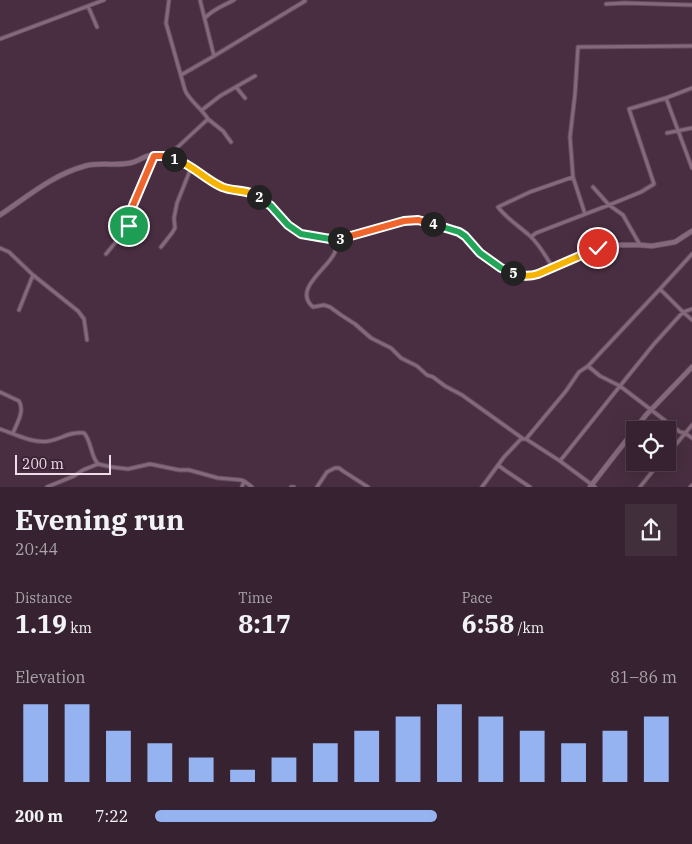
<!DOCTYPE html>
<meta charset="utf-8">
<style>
body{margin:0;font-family:"IBM Plex Serif",serif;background:#412f3c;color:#f1f3f6;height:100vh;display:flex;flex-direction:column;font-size:19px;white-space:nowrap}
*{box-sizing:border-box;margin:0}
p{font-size:16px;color:#aaa4ab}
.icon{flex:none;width:28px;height:28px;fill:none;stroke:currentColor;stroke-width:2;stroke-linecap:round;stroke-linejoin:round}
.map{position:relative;height:487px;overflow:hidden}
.side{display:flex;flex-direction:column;background:#362230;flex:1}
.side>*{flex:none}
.fabs{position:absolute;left:626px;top:421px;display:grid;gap:10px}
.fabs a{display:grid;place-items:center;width:50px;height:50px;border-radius:0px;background:#362230;box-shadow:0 5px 20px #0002,0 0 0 1px #503f4c;font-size:25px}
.scale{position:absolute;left:15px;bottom:12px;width:96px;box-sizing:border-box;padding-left:5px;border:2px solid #eedde8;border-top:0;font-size:14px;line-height:18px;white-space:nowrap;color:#eedde8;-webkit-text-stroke:4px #3d2436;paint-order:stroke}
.pin{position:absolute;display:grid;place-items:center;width:42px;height:42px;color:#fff;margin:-21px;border:2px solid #fff;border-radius:50%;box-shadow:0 1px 5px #0007}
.km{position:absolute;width:25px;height:25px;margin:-12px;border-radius:50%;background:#222;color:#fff;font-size:14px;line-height:25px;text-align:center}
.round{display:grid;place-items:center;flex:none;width:52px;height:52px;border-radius:0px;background:#412f3c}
.summary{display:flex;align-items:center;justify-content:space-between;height:85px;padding:0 15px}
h1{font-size:28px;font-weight:800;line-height:38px}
.stats{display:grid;grid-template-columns:repeat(3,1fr);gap:8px;height:85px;padding:5px 15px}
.stats div{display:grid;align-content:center}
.stats b{font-size:25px;font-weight:800}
.stats small{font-size:14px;font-weight:400}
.stats p{font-size:14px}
.chart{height:140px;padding:10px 15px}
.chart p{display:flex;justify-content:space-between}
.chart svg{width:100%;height:90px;margin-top:5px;stroke:#95b2f1;stroke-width:6}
ul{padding:0 15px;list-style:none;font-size:16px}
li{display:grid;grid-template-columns:80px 60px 1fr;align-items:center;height:38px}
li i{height:12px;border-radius:6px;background:#95b2f1}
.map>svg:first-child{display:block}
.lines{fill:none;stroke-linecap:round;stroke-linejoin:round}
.street-casing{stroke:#634e5d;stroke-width:5}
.secondary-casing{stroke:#634e5d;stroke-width:6}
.street{stroke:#86687c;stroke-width:3}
.secondary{stroke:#86687c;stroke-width:4.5}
.split-1-casing{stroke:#fff;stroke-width:10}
.split-2-casing{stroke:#fff;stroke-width:10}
.split-3-casing{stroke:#fff;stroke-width:10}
.split-4-casing{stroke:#fff;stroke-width:10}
.split-5-casing{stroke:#fff;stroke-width:10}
.split-6-casing{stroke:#fff;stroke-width:10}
.split-1{stroke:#f0652b;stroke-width:6}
.split-2{stroke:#f5b400;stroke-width:6}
.split-3{stroke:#22a559;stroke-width:6}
.split-4{stroke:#f0652b;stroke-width:6}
.split-5{stroke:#22a559;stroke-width:6}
.split-6{stroke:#f5b400;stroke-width:6}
</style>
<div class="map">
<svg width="692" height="487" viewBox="0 0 692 487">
<rect width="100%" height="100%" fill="#482e40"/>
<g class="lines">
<defs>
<path id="street" d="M200 0 214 56 305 1 304 0
M606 4 625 3 692 5
M88 6 97 27
M205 18C213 9 223 6 234 0
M0 39 104 0
M181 75 214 56
M236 87 245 98
M692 88 666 98 692 168
M202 110 220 96 255 76
M208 119 223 131 231 142
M667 133 692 128
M168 156 208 119C202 109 188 99 185 90L166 23 169 0
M573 177 570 137 575 94 578 47 692 46
M593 187 609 205 623 215 640 245
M531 237 536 233 609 205 641 192 654 184 629 109 666 98
M336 240C336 244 336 248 335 252 329 268 292 289 313 307L324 305 330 307 341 315 355 324 371 338 391 348 401 358 417 366 427 375 433 377 445 386 462 395 522 438
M161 247 172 233 175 228 174 218 177 203 191 168
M0 248 9 252 33 275 78 311 84 319 87 340
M106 254 129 226 132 219 131 210 154 156
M692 254 660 289 683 312 692 309
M553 268C546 257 540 245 530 236 519 226 507 219 498 207L530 192 573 177 585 214
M19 310 33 275
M692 320 683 312 654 344 620 386 680 432 685 433 692 438
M0 392 19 401C25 411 17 423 13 433
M0 429C15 434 33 444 49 441 61 439 71 431 84 433 92 442 90 455 98 464
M526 439 566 391 579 372 588 366
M668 454 692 425
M560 461 620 386 600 376 588 366 660 289
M498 465 506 471 530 487
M47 487 74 476 83 470 98 464 111 467 128 469 150 464 179 470H189L218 478 241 480 244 481
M242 487 244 481 252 487
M291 487H294
M317 487 327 472 335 468H339L343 471 368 487
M482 487 504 457 521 439H526L560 461 595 487
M640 487 660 462"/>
<path id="secondary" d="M0 215C27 197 52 175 85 166 100 162 115 166 130 163 136 162 142 158 147 156 152 155 161 155 166 156 188 161 202 179 222 187 233 191 245 189 255 195 261 198 268 203 273 208 282 218 291 233 304 235 314 237 325 240 334 240 341 240 349 236 356 234 391 224 412 215 448 228 468 235 466 242 480 253 483 256 487 257 490 260 506 271 517 280 538 274L598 248 616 245H640L652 246 675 242 692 231
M590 487 646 415 692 367
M691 487 692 486"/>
</defs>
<use href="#street" class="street-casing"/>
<use href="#secondary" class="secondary-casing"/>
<use href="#street" class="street"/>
<use href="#secondary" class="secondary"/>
</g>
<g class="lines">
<defs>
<path id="split-1" d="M129 226 132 219 131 210 154 156H164L174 159"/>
<path id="split-2" d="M174 159C192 164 204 179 222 187 234 192 248 189 259 197"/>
<path id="split-3" d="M259 197 271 206 288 225 301 234 336 240 340 239"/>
<path id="split-4" d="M340 239 404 221 418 220 433 224"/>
<path id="split-5" d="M433 224 459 232 465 236 480 253 501 268 513 273"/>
<path id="split-6" d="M513 273C522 276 528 277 538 274L598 248"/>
</defs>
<use href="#split-1" class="split-1-casing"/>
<use href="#split-2" class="split-2-casing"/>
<use href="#split-3" class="split-3-casing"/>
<use href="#split-4" class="split-4-casing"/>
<use href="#split-5" class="split-5-casing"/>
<use href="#split-6" class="split-6-casing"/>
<use href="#split-1" class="split-1"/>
<use href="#split-2" class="split-2"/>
<use href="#split-3" class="split-3"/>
<use href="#split-4" class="split-4"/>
<use href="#split-5" class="split-5"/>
<use href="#split-6" class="split-6"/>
</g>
</svg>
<div class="fabs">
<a><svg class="icon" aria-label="locate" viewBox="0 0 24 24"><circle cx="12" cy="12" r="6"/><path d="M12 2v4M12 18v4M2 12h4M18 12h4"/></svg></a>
</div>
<div class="scale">200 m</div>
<div class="pin" style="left:129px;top:226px;background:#1e9e55"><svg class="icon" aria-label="arrive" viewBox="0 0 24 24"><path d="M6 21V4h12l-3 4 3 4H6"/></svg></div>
<div class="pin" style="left:598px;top:248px;background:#d93025"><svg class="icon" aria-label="check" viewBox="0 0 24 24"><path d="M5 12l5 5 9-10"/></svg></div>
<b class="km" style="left:174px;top:159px">1</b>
<b class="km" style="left:259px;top:197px">2</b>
<b class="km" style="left:340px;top:239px">3</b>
<b class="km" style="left:433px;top:224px">4</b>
<b class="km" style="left:513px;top:273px">5</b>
</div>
<section class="side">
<div class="summary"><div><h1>Evening run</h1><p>20:44</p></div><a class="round"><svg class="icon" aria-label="share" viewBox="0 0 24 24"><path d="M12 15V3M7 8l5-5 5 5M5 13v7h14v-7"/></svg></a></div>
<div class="stats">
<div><p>Distance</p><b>1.19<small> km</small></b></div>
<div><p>Time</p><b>8:17</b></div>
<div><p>Pace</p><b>6:58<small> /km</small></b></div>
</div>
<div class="chart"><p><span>Elevation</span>81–86 m</p>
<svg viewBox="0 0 160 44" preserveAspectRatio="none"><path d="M5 44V6M15 44V6M25 44V19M35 44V25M45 44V32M55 44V38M65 44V32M75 44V25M85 44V19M95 44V12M105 44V6M115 44V12M125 44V19M135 44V25M145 44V19M155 44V12"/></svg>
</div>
<ul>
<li><b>200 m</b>7:22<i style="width:54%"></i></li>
</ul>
</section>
